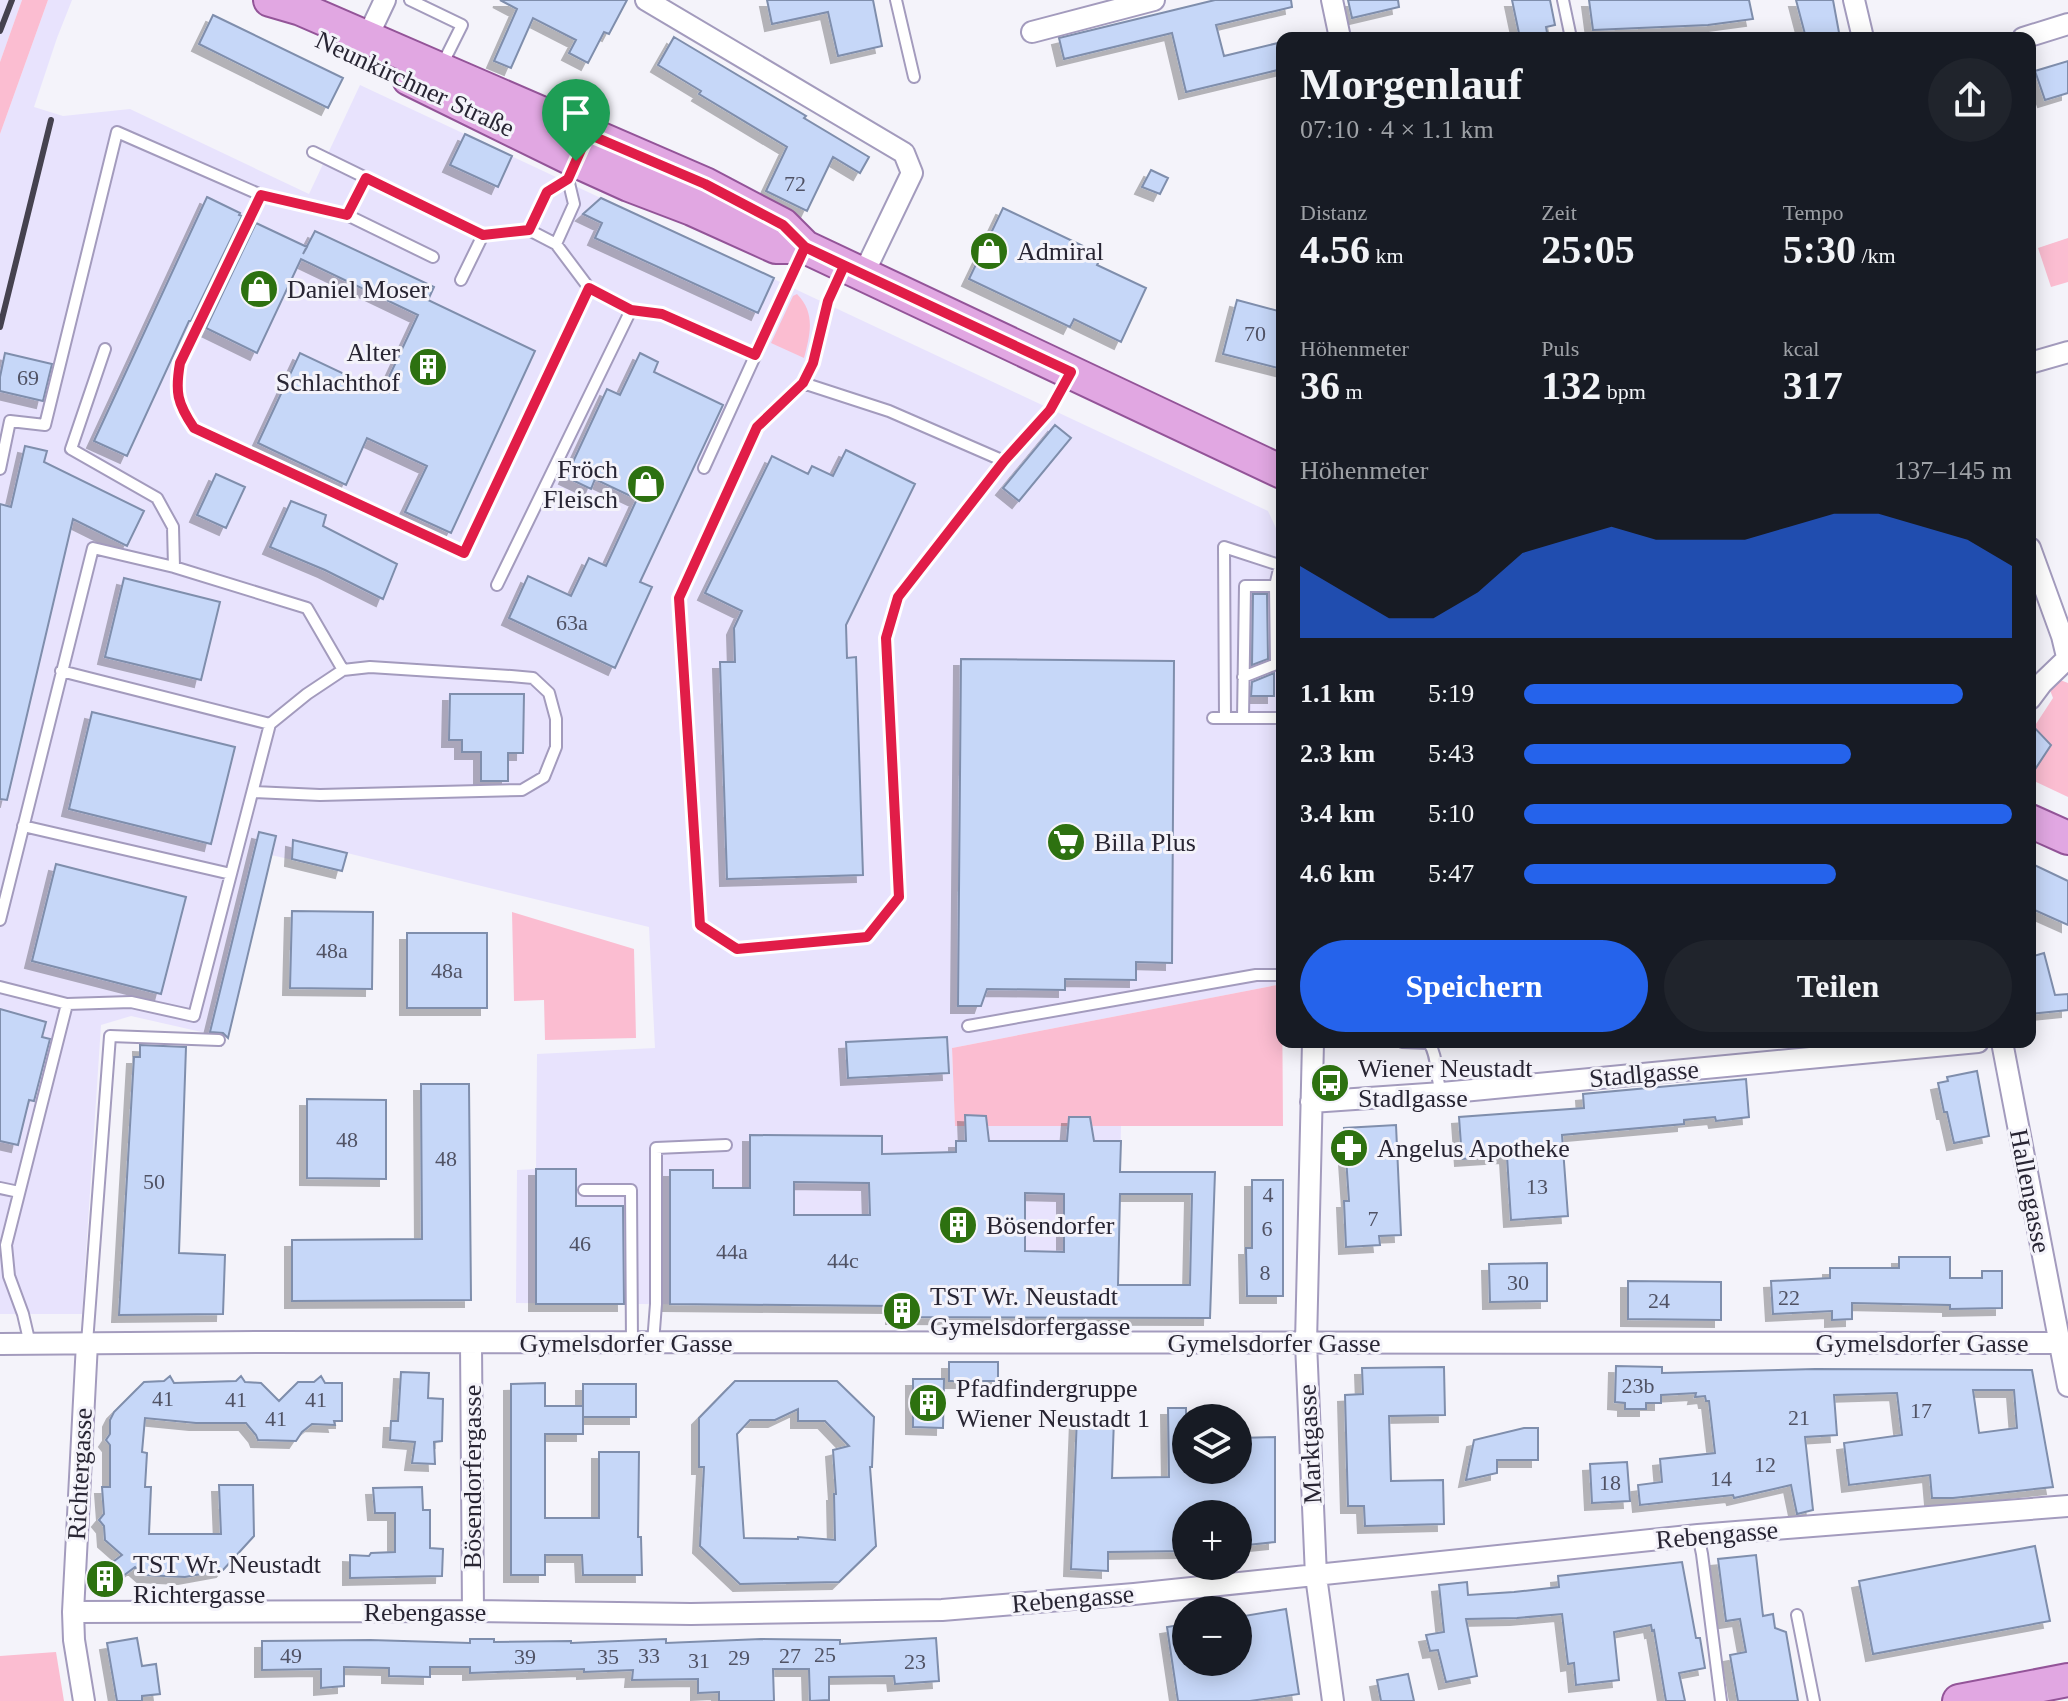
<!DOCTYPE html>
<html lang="de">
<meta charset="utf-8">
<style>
body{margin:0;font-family:Georgia,serif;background:#20242c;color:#f1f3f6;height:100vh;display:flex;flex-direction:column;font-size:30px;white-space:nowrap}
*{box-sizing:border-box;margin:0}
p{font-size:26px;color:#9ea1a6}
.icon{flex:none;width:44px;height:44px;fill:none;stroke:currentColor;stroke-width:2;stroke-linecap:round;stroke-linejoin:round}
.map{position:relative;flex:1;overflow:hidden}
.sheet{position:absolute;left:1276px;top:32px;width:760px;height:1016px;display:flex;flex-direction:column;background:#171b24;border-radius:16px;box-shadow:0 4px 20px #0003}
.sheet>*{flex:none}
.controls{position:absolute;left:1172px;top:1404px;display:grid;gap:16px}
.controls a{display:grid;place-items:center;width:80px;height:80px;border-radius:50%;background:#171b24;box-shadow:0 4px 20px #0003;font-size:40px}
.pin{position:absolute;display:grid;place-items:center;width:68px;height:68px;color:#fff;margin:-82px -34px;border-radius:50% 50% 50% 0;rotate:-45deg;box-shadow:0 0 8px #0007}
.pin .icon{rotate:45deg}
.round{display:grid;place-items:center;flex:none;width:84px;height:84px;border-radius:42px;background:#20242c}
.overview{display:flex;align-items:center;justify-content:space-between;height:136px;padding:0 24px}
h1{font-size:44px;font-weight:700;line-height:60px}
.metrics{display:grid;grid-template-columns:repeat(3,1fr);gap:12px;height:136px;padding:8px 24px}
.metrics div{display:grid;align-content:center}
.metrics b{font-size:40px;font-weight:700}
.metrics small{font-size:22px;font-weight:400}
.metrics p{font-size:22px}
.chart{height:224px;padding:16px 24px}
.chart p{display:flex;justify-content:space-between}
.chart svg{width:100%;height:144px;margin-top:8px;fill:#2563eb;opacity:.7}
.primary-button{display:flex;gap:16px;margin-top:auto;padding:16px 24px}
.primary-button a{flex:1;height:92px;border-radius:48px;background:#2563eb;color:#fff;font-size:32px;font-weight:700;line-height:92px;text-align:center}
.primary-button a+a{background:#20242c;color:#f1f3f6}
ul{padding:0 24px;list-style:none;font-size:26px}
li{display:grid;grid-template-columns:128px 96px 1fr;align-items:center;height:60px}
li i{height:20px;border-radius:10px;background:#2563eb}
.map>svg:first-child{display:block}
.built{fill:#e8e3fd}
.green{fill:#fbbdd1}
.building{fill:#c6d7f8;stroke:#7f8eac;stroke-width:2;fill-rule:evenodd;filter:url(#shadow)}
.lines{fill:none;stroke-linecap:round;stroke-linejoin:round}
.service-casing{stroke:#a39bbd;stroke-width:14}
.minor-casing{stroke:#a39bbd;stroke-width:24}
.primary-casing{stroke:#935498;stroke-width:36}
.service{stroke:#fff;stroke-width:10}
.minor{stroke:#fff;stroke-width:20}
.primary{stroke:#e1a7e2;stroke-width:32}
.rail{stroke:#45424f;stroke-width:6}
.route-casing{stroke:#fff;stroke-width:16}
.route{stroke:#e11d48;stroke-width:10}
.labels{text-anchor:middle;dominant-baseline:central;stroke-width:6;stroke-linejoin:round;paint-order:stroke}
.number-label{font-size:22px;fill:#505264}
.street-label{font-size:26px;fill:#282533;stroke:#f4f3fa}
.poi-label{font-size:26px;fill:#282533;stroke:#f4f3fa;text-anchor:start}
</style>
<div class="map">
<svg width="2068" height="1701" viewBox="0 0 2068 1701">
<defs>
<filter id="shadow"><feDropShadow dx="-7" dy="7" stdDeviation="0" flood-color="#0004"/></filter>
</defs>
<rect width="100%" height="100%" fill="#f4f3fa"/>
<path class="built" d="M0 0H22L0 62Z
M48 0H72L57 38 34 107 63 116 130 109 309 194 360 85 1268 511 1282 541V984L952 1048 955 1126H1121L1118 1318 893 1317 892 1306 516 1303 517 1170 536 1169 537 1054 655 1048 649 927 347 853 342 871 271 855 228 1038 131 1016 101 1025 82 1314H0V134Z"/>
<path class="green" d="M22 0H48L0 134V62Z
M2068 238V282L2051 287 2038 248Z
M797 294C816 313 810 335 804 358L771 343 793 296Z
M2060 680 2068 683V797L2030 779V763L2037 767 2051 745 2034 727 2053 698 2050 690Z
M512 912 634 949 636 1038 545 1040 544 1000 514 1001Z
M1282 984 1283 1126H955L952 1048Z
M56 1652 64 1701H0V1656Z"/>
<path class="building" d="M500 0H627L609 34 604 32 588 63 569 53 576 40 533 18 511 68 494 61 517 9Z
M767 0H873L882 46 838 56 828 12 772 24Z
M1215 0H1291L1292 7 1216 25 1224 56 1282 42V69L1186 92 1172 33 1064 59 1059 38Z
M1348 0H1398L1399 7 1352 18Z
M1512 0H1550L1555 25 1546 27 1548 38H1520Z
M1589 0H1749L1753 19 1708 25 1593 30Z
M1796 0H1833L1840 38H1806Z
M213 15 343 78 328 108 199 44Z
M674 37 806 116 804 118 869 157 860 173 833 157 807 211 766 191 787 147 699 94 701 91 658 65Z
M2068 61V93L2045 100 2035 71Z
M465 134 512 156 498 187 450 165Z
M1151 170 1168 178 1160 194 1142 187Z
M207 197 240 213 239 215 242 216 191 321H189L127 456 94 441Z
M601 198 774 278 758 313 595 238 602 223 583 214Z
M1003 208 1102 255 1097 265 1146 288 1121 342 1074 319 1070 327 969 279Z
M256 223 307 247 303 254 315 231 434 287 428 300 535 351 451 533 405 512 427 466 367 438 346 485 258 443 300 353 382 392 418 315 301 259 257 353 206 328Z
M1237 300 1282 312V369L1223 354Z
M5 353 52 364 43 401 0 391V377Z
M640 353 658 362 654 372 723 405 640 582 652 587 615 668 509 618 528 576 571 596 589 558 606 566 637 499 595 479 591 489 566 477 607 389 620 395Z
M1055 425 1071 438 1019 501 1003 488Z
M25 446 47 451 44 462 144 511 127 546 73 519 7 800 0 799V504L11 507Z
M846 450 915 484 846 625 847 658 856 657 863 875 727 879 720 662H735L734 628 742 611 705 593 772 456 808 474 812 466 833 476Z
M216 474 245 487 226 528 197 515Z
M291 501 326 515 323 526 397 564 383 599 325 570 270 547Z
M124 578 220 602 201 680 105 657Z
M1253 594H1267L1268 659 1252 665Z
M961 659 1174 661 1172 963 1136 962V980L1065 979V990L987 989 981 1006H958Z
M1274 673V696H1251L1252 682Z
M450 694H524L523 753H508V781H481V752H462V740H449Z
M92 712 235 747 211 844 69 809Z
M2030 723 2051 745 2030 777Z
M259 832 276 836 228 1038 223 1033 210 1032Z
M293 840 347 853 342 871 292 859Z
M2030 863 2068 881V925L2030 908Z
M56 864 186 897 161 994 32 961Z
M292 911 373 912 372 989 290 988Z
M407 933H487V1008H407Z
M2044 953 2055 995 2068 994V1010L2030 1014V957Z
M0 1009 46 1022 42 1037 50 1039 34 1101 29 1100 18 1145 0 1141Z
M947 1037 949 1073 848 1078 846 1042Z
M140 1045 186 1047 179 1253 225 1255 223 1314 119 1315 134 1057H140Z
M1977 1071 1989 1136 1954 1143 1947 1112H1944L1938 1083 1948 1081 1947 1077Z
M1746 1079 1749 1117 1716 1121 1715 1117 1684 1120V1124L1562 1135 1568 1216 1511 1220 1507 1156 1462 1159 1459 1117 1584 1108 1583 1094Z
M421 1084H469L471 1300 292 1301V1240L422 1239Z
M307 1099 386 1100V1179L307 1178Z
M965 1115 986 1116 989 1141H1067L1069 1117H1090L1094 1141H1121L1120 1172H1215L1210 1318 893 1317V1306L670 1304V1170H713V1188H750V1135L882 1136V1154L956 1152V1141H966ZM794 1182 869 1183 870 1215H794ZM1025 1193 1064 1194V1252L1025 1251ZM1120 1194H1192L1190 1285H1118Z
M1396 1125 1401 1235 1379 1236 1380 1245 1346 1247 1344 1201H1349L1344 1128Z
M536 1169H576V1206H623L624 1304H536Z
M1252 1180H1283V1296H1247L1246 1248H1252Z
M1899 1257H1950V1278H1982V1271H2002V1308L1950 1309V1305L1852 1303V1319L1832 1320V1311L1773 1314 1771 1281 1830 1278V1268H1899Z
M1547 1263V1301L1490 1302 1489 1264Z
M1628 1281 1721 1282V1320L1628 1319Z
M949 1362H998V1381H949Z
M1616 1366 1662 1367V1373L1815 1369 2032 1370 2053 1487 1953 1498H1932L1930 1475 1849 1485 1844 1443 1902 1435 1897 1393 1834 1395 1837 1435 1805 1437 1813 1510 1797 1514 1791 1485 1734 1498 1733 1495 1640 1505 1638 1485 1662 1482 1660 1459 1715 1453 1709 1401H1706L1705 1396 1695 1397 1696 1393 1661 1395V1403H1646V1409H1625V1403L1615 1402ZM1973 1390H2014L2017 1428 1979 1433Z
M1444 1367 1445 1415 1389 1416 1391 1481 1443 1480 1444 1524 1365 1526 1364 1506H1348L1345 1395 1363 1394 1362 1368Z
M401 1372 429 1373 428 1398 443 1399 442 1441 434 1442 435 1464 412 1463 415 1442 390 1440 391 1421H398Z
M170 1376 174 1383 236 1381 241 1376 245 1382 261 1383 279 1401 298 1382H314L321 1376 325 1383H342V1421H334L335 1425 312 1424 302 1432 296 1441 258 1440 256 1435 246 1423H196L145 1418 142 1452 147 1453 145 1487H151L149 1534H221L219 1485H253L254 1536 223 1570 185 1577 144 1575 135 1567 106 1589 96 1575 122 1555 105 1540 104 1526 99 1520 104 1514 102 1487H110V1445L106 1440 110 1434V1420L114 1412 144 1382 164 1381Z
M913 1379H944L943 1428 913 1427Z
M735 1381H837L874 1417 872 1467H870L876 1546 839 1582 740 1584 700 1546 704 1467H699V1418ZM798 1409V1421H825L849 1446 833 1450 836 1494H834L835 1540 798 1537V1539L744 1538 737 1434 750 1420H775Z
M545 1383V1406H583V1434H545V1518H599V1452H639L638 1537H641L642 1575H583L582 1555H545V1575H511V1384Z
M583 1384H636V1417H583Z
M1168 1408H1186V1470H1238V1438L1275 1437V1542L1238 1546V1514H1186V1551L1108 1552V1571L1071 1569 1077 1416 1114 1418 1112 1478 1169 1477Z
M1524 1428H1538V1460H1497V1473L1466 1480 1474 1440Z
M1627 1462 1630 1501 1592 1503 1590 1464Z
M422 1487 423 1510H430V1548L443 1549 442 1576 350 1578V1555L369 1556 371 1553 395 1552V1513H375L373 1488Z
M2035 1546 2050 1621 1873 1654 1859 1581Z
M1756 1555 1763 1616 1773 1614 1775 1628 1786 1632 1798 1701H1738L1730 1655 1746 1652 1740 1619 1726 1621 1718 1559Z
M1682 1562 1696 1638H1700L1705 1668 1679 1673 1685 1701H1666L1654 1630 1652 1631 1651 1625 1614 1632 1619 1680 1576 1685 1574 1663 1568 1664 1562 1614 1517 1618 1466 1619 1477 1676 1446 1682 1438 1650 1430 1651 1426 1635 1444 1632 1439 1585 1467 1582 1468 1595 1514 1592 1559 1587 1558 1576Z
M1286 1609 1299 1694 1250 1701H1178L1167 1627 1186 1624V1662H1238V1617Z
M137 1638 142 1666 156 1664 160 1694 142 1696V1701H117L107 1643Z
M936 1638 939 1681 895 1684 894 1676 829 1677V1700L810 1701 809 1669H773L774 1701H719V1692L698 1693V1679L632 1680 633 1670 584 1672V1669L470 1673V1667H430V1677L389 1676V1668L344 1667V1686L321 1688V1669L262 1670V1641L370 1640 470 1643V1639H494V1642L571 1641V1643L666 1639V1643L761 1639 840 1640V1644Z
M1408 1674 1414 1701H1381L1377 1680Z"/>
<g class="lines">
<defs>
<path id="service" d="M410 0 462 25 442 65
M896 0 914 77
M1563 0 1571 38
M313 152 483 235 529 230 556 244 589 288 631 310 662 314 755 355
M261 195 180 363C175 392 177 403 194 428L464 553 589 288
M347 215 366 178
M529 230 547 192 568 179 574 165
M556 244 574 204 568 179
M843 268 828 301 813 363 803 383 757 427 679 598 700 925 737 949 867 937 899 897 886 638 898 597 1004 461 1050 410 1068 376
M461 280 483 235
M105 349 71 449 157 498 173 527 174 567
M803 383 889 411 1004 461
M704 468 802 253
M0 469 10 421 45 425 117 132 261 195 347 215 433 257
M1282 566 1224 547 1225 718H1282
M497 585 631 310
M1243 677 1276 664 1275 586 1280 565
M1213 718H1225
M1243 718 1245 586H1275
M253 792 320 795 522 790 544 777 556 747V719L549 693 533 678 511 676 370 667 343 670 307 694 270 724
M23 826 231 874
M0 920 93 548 174 567 307 608 343 670
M0 987 67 1004 131 1002 194 1016 270 724 61 671
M968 1026 1256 975H1282
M1402 1042 1429 1043C1439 1058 1434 1076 1442 1093
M0 1188 19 1192
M584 1190H631L632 1343
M87 1343 110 1036 219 1040
M653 1343 656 1304V1148L726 1145
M30 1344 23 1314 9 1276 6 1245 67 1004
M1698 1535 1702 1554 1721 1701
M1797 1615 1814 1701"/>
<path id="minor" d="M646 0 904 153 912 173 863 275
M1332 0 1340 38
M1854 0 1863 38
M1032 32 1154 0
M367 38 385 0
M2023 38 2068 24
M2030 363 2068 352
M2030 548 2062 636 2068 661
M2030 699 2042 683 2068 658
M1313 1042 1306 1343 1316 1576 1333 1701
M2002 1042 2068 1386
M1311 1102 1442 1093 1978 1042
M471 1343 473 1611
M0 1344 260 1342 2068 1343
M73 1612 473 1611 691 1614 942 1610 1134 1594 1698 1535 2068 1506
M84 1701 74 1640 73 1612 87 1343"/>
<path id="primary" d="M270 0 301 9 705 184 783 225 805 247 1282 472
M409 79 576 161 629 185 692 209 776 247H805
M2030 821 2068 838
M1959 1701 2068 1680"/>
</defs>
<use href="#service" class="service-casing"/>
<use href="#minor" class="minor-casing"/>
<use href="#primary" class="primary-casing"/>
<use href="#service" class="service"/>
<use href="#minor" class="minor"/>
<use href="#primary" class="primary"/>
<path class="rail" d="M0 31 12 0
M0 327 51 120"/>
</g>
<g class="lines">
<defs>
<path id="route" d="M576 161 568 179 547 192 529 230 483 235 366 178 347 215 261 195 180 363C175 392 177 403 194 428L464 553 589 288 631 310 662 314 755 355 805 247 844 266 828 301 813 363 803 383 757 427 679 598 700 925 737 949 867 937 899 897 886 638 898 597 1004 461 1050 410 1071 372 805 247 783 225 705 184 588 134 576 161"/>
</defs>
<use href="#route" class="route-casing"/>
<use href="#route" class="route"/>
</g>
<defs>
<symbol id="shop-disc" viewBox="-11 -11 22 22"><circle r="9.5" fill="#2d7110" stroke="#f4f3fa"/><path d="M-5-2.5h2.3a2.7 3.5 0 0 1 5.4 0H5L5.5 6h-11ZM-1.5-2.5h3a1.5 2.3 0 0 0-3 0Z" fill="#fff"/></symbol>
<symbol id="building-disc" viewBox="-11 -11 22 22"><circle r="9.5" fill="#2d7110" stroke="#f4f3fa"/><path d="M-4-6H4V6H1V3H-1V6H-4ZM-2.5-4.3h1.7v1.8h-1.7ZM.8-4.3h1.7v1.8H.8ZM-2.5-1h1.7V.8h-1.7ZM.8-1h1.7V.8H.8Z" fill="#fff"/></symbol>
<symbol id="supermarket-disc" viewBox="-11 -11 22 22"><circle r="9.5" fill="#2d7110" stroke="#f4f3fa"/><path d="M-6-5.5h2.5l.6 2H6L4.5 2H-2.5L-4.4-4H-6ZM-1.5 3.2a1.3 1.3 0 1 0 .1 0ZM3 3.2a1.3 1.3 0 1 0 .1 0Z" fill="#fff"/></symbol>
<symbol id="bus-disc" viewBox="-11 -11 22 22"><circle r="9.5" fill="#2d7110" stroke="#f4f3fa"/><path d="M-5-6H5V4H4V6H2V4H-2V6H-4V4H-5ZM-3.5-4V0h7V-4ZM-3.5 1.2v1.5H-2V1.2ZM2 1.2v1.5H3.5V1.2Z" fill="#fff"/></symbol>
<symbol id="pharmacy-disc" viewBox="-11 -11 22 22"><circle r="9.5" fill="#2d7110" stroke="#f4f3fa"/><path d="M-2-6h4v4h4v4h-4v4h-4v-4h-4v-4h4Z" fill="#fff"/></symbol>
</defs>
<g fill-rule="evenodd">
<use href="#shop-disc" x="967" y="229" width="44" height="44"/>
<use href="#shop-disc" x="237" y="267" width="44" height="44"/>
<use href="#building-disc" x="406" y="345" width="44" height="44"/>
<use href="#shop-disc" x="624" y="462" width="44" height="44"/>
<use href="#supermarket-disc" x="1044" y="820" width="44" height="44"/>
<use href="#bus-disc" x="1308" y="1061" width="44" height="44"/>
<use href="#pharmacy-disc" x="1327" y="1126" width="44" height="44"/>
<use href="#building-disc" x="936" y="1203" width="44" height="44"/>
<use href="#building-disc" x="880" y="1289" width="44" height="44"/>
<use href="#building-disc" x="906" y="1381" width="44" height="44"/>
<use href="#building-disc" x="83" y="1557" width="44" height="44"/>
</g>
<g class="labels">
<g class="number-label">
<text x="795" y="183">72</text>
<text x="1255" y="333">70</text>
<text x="28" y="377">69</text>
<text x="572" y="622">63a</text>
<text x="332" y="950">48a</text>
<text x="447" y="970">48a</text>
<text x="347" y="1139">48</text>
<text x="446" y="1158">48</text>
<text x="154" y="1181">50</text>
<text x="1537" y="1186">13</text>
<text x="1268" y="1194">4</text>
<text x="1373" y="1218">7</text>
<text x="1267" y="1228">6</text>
<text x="580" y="1243">46</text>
<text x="732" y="1251">44a</text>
<text x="843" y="1260">44c</text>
<text x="1265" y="1272">8</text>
<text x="1518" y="1282">30</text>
<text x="1789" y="1297">22</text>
<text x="1659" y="1300">24</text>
<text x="1638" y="1385">23b</text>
<text x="163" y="1398">41</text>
<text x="236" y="1399">41</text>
<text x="316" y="1399">41</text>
<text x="1921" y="1410">17</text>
<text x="1799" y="1417">21</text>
<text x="276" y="1418">41</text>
<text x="1765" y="1464">12</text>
<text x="1721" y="1478">14</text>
<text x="1610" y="1482">18</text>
<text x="825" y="1654">25</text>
<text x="291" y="1655">49</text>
<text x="649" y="1655">33</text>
<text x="790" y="1655">27</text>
<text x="525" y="1656">39</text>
<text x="608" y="1656">35</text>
<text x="739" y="1657">29</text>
<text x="699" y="1660">31</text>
<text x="915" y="1661">23</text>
</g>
<g class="street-label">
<text transform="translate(415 84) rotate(25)">Neunkirchner Straße</text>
<text transform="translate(1644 1074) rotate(-5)">Stadlgasse</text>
<text transform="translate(2030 1191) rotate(79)">Hallengasse</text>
<text x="626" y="1343">Gymelsdorfer Gasse</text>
<text x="1274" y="1343">Gymelsdorfer Gasse</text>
<text x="1922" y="1343">Gymelsdorfer Gasse</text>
<text transform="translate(1310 1444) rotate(-93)">Marktgasse</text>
<text transform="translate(80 1474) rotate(-87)">Richtergasse</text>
<text transform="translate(472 1477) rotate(-90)">Bösendorfergasse</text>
<text transform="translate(1717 1535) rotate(-5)">Rebengasse</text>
<text transform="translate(1073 1599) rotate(-5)">Rebengasse</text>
<text x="425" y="1612">Rebengasse</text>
</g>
<g class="poi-label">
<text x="1017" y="251">Admiral</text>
<text x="287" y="289">Daniel Moser</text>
<text x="400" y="352" text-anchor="end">Alter<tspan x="400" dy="30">Schlachthof</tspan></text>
<text x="618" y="469" text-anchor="end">Fröch<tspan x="618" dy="30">Fleisch</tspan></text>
<text x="1094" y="842">Billa Plus</text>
<text x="1358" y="1068">Wiener Neustadt<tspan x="1358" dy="30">Stadlgasse</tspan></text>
<text x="1377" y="1148">Angelus Apotheke</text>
<text x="986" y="1225">Bösendorfer</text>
<text x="930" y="1296">TST Wr. Neustadt<tspan x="930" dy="30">Gymelsdorfergasse</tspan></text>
<text x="956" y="1388">Pfadfindergruppe<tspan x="956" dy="30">Wiener Neustadt 1</tspan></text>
<text x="133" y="1564">TST Wr. Neustadt<tspan x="133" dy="30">Richtergasse</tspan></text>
</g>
</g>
</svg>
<div class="controls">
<a><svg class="icon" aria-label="layers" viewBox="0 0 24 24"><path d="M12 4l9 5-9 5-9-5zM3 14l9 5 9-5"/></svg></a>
<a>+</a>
<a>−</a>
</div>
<div class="pin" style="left:576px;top:161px;background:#1e9e55"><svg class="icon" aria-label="arrive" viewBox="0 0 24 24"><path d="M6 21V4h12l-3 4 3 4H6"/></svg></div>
<section class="sheet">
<div class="overview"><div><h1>Morgenlauf</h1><p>07:10 · 4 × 1.1 km</p></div><a class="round"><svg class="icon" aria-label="share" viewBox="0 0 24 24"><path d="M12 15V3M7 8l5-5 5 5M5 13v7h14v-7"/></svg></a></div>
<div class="metrics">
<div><p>Distanz</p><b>4.56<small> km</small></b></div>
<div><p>Zeit</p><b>25:05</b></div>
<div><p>Tempo</p><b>5:30<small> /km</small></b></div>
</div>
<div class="metrics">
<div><p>Höhenmeter</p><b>36<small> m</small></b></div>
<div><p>Puls</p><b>132<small> bpm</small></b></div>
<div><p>kcal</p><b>317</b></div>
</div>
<div class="chart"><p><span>Höhenmeter</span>137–145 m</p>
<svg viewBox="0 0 160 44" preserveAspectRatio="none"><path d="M0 44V22L10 30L20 38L30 38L40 30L50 18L60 14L70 10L80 14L90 14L100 14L110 10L120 6L130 6L140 10L150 14L160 22V44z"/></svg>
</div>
<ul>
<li><b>1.1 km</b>5:19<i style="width:90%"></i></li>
<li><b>2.3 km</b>5:43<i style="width:67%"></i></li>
<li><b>3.4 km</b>5:10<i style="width:100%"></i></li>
<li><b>4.6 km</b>5:47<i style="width:64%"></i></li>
</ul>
<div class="primary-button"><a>Speichern</a><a>Teilen</a></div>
</section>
</div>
